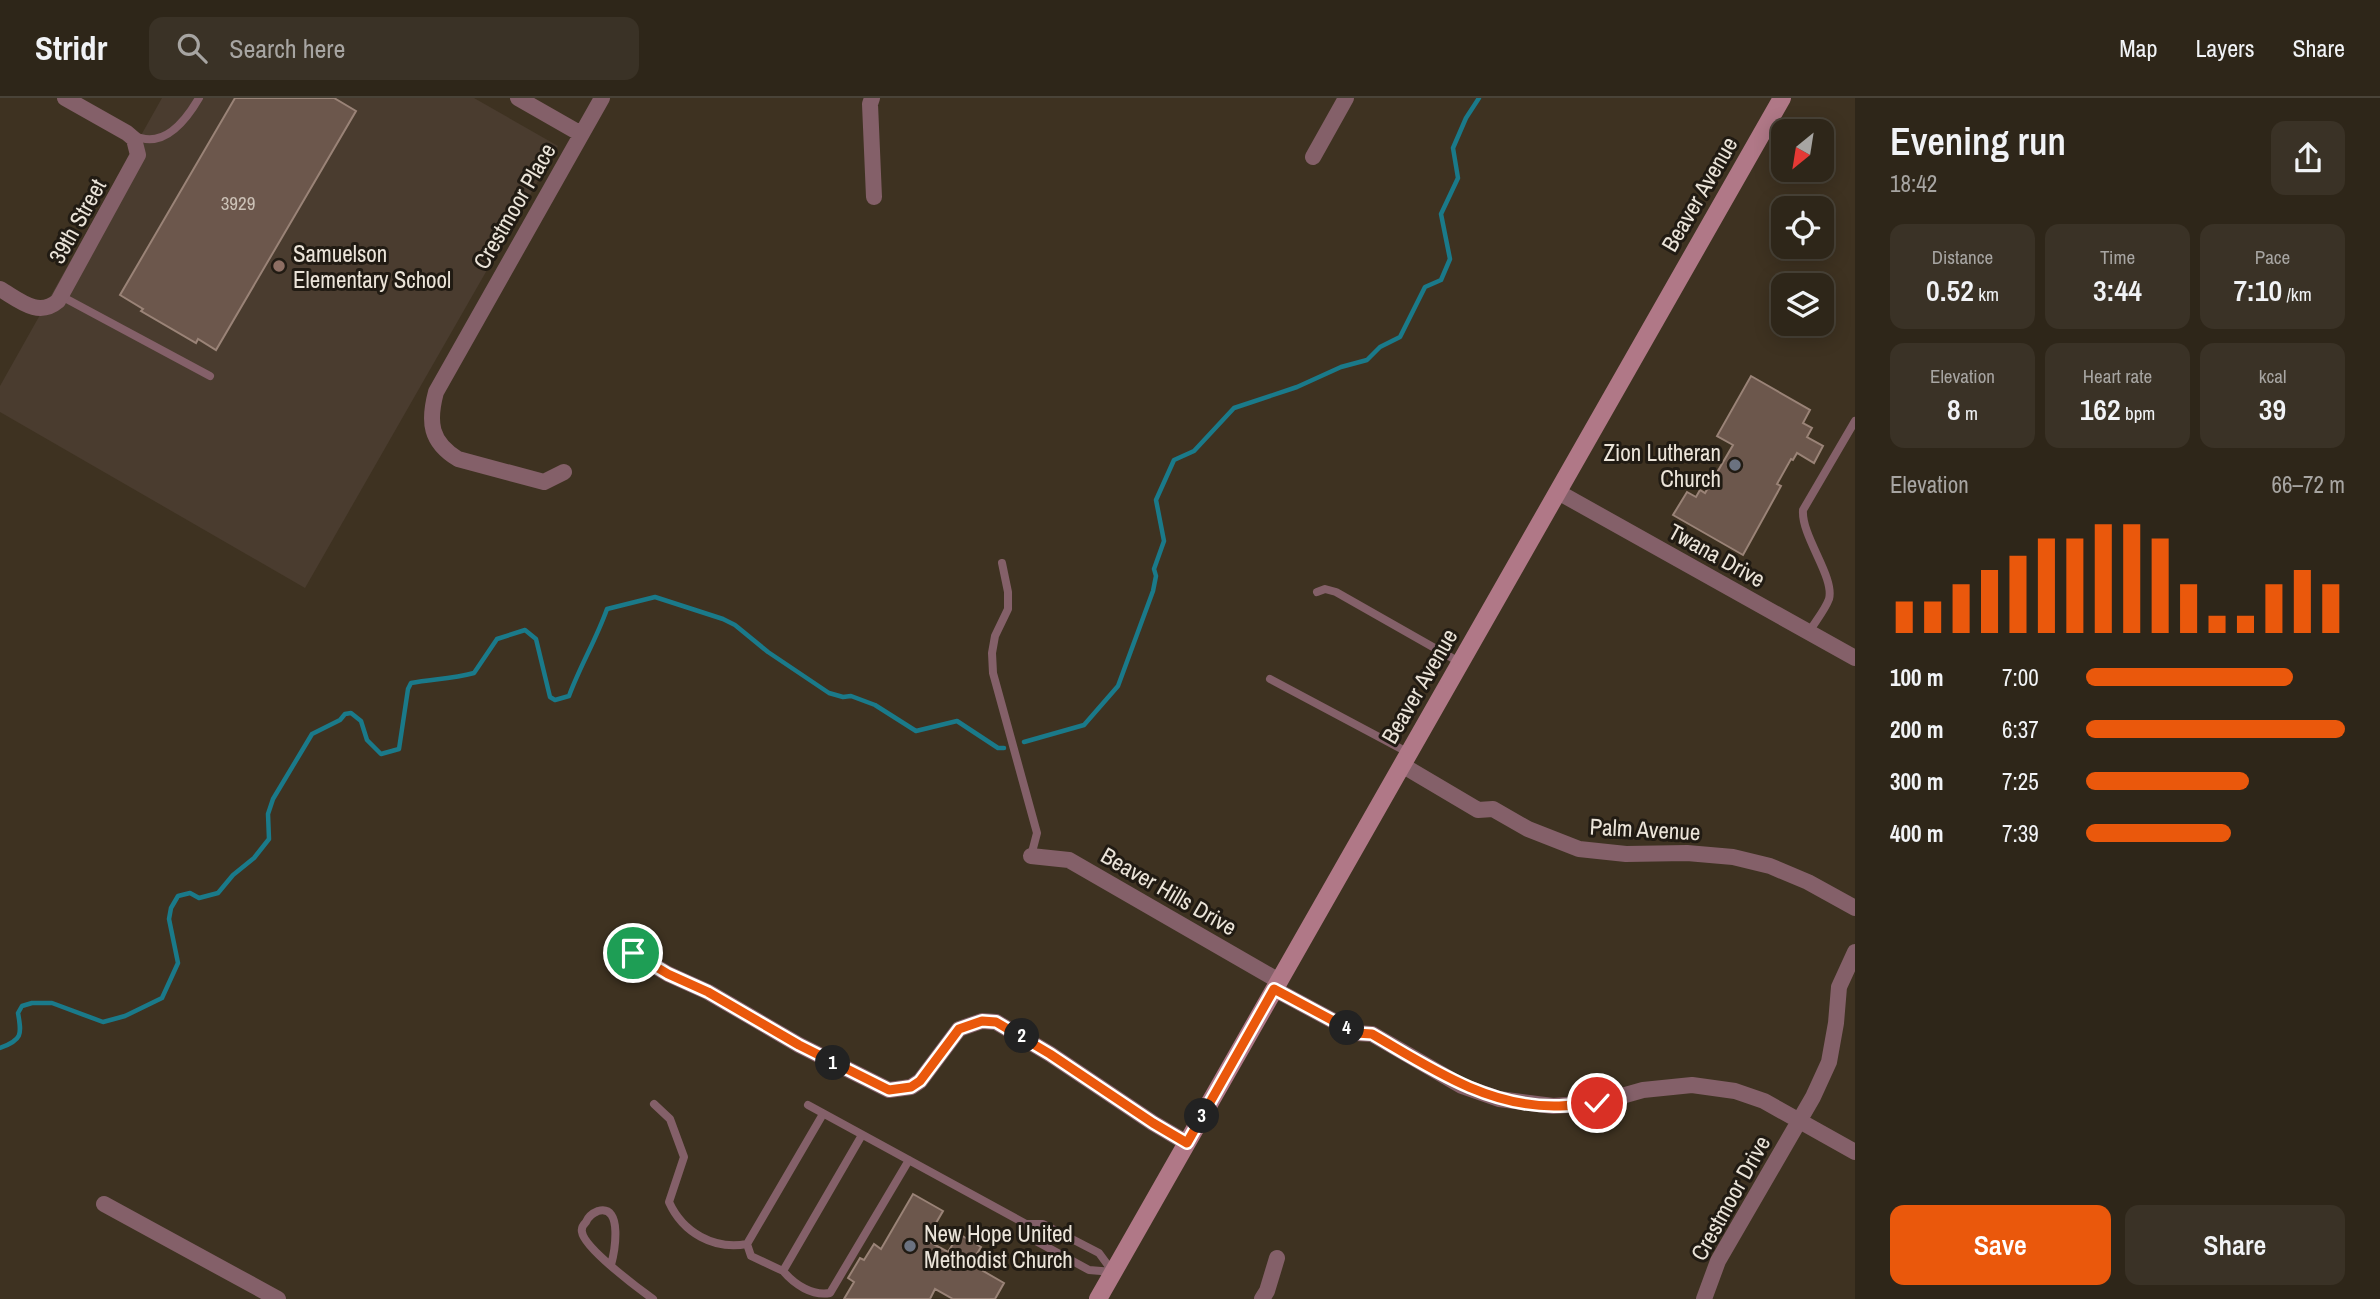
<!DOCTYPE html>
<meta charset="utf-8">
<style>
body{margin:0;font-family:"Archivo Narrow",sans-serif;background:#3a3226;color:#f1f3f6;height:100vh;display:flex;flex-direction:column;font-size:26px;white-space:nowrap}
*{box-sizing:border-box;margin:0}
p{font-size:23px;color:#a7a5a2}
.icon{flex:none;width:38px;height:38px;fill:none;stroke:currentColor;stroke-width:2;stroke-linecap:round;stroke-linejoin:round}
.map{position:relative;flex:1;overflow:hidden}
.panel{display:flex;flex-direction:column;background:#2e2619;width:525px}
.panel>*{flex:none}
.needle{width:46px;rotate:210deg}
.fabs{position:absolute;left:1771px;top:21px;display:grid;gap:14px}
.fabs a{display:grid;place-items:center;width:63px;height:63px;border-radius:14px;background:#2e2619;box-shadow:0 4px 18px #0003,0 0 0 2px #494338;font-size:35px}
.pin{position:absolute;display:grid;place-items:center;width:60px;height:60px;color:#fff;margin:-30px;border:4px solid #fff;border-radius:50%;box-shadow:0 2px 7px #0007}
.km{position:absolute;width:35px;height:35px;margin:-18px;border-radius:50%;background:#222;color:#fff;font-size:19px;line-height:35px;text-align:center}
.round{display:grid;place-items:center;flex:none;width:74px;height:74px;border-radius:14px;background:#3a3226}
.headline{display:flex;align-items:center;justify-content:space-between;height:119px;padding:0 35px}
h1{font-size:38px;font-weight:600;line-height:52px}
.stats{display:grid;grid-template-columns:repeat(3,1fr);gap:10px;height:119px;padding:7px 35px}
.stats div{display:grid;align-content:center;border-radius:14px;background:#3a3226;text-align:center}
.stats b{font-size:30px;font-weight:600}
.stats small{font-size:19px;font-weight:400}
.stats p{font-size:19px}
.chart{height:196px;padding:14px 35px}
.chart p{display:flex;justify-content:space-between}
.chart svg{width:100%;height:126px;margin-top:7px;stroke:#ea580c;stroke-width:6}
.button{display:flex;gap:14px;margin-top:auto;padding:14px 35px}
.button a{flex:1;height:80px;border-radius:14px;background:#ea580c;color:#fff;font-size:28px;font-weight:600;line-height:80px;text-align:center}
.button a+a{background:#3a3226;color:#f1f3f6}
ul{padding:0 35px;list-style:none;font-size:23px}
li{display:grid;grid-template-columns:112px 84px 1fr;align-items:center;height:52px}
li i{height:18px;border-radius:9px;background:#ea580c}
header{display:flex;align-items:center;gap:42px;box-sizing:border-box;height:98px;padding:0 35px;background:#2e2619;border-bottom:2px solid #494338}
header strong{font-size:33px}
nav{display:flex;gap:38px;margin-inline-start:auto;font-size:24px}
.search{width:490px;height:63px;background:#3a3226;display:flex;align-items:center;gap:18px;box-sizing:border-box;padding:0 24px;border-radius:14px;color:#a7a5a2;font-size:26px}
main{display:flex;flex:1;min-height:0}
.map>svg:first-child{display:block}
.education{fill:#4a3c2f}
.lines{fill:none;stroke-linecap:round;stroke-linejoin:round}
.stream{stroke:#1a7a8a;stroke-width:4.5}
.building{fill:#6c574c;stroke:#9a8377;stroke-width:2}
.lane{stroke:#846069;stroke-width:8}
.street{stroke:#846069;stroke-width:16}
.secondary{stroke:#b07887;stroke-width:18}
.route-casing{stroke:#fff;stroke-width:14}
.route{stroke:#ea580c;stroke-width:9}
.education-dot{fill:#8d6e63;stroke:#211b13;stroke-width:2.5}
.worship-dot{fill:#6b7280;stroke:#211b13;stroke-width:2.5}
.labels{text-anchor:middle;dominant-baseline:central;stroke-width:6;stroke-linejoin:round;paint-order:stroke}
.number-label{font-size:19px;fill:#cbc1b6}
.street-label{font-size:23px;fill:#ebe4d9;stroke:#211b13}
.poi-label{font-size:23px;fill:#ebe4d9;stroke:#211b13;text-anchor:start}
</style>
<header>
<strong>Stridr</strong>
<div class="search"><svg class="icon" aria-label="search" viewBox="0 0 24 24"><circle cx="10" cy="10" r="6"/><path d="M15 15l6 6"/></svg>Search here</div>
<nav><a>Map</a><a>Layers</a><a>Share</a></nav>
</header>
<main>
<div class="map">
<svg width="1855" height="1201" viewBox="0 0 1855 1201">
<rect width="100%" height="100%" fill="#3e3221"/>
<path class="education" d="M162 0H474L558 48 305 490 0 314V288Z"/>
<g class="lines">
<path class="stream" d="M1024 644 1084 627 1118 588 1153 493 1156 478 1154 471 1164 443 1156 402 1174 362 1194 353 1234 310 1297 289 1341 269 1367 262 1380 249 1400 239 1425 189 1441 182 1450 161 1441 116 1458 80 1453 50 1466 20 1479 0
M0 950C22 942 22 937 18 915L22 908 32 905H52L103 924 125 918 162 900 178 865 169 821 171 810 178 798 190 795 199 800 218 795 233 777 254 760 269 741 268 716 273 701 312 636 340 622 345 616 351 615 361 623 367 642 381 656 399 651 408 591 411 585C433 581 452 581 474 575L497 541 525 532 536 541 550 599 555 602 569 598C580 568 596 542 607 511L655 499 723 521 735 527 768 554 829 595 843 599 851 598 875 607 916 633 957 623 998 650H1004"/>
</g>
<path class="building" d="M235 0H334L356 13 216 252 198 241 196 245 141 213 143 211 120 197Z
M1751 278 1810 312 1803 325 1812 330 1807 339 1823 348 1814 365 1797 355 1793 362 1791 361 1777 386 1781 388 1743 457 1673 417 1687 394 1696 399 1700 392 1705 395 1733 347 1717 338Z
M913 1096 943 1113 926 1142 948 1154 959 1136 981 1149 971 1166 1004 1185 995 1201H953L935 1191 930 1201H844L854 1184 848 1180 860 1160 864 1162 874 1146 881 1151Z"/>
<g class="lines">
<path class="lane" d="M133 37C163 52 185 24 199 0
M61 198 210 278
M1002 465 1008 494V511L995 538 992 555 993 575 1037 735 1031 758
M1317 494 1325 491 1336 494 1461 565
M1809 534C1815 524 1825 512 1829 501 1835 479 1801 438 1803 412L1855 323
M1270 581 1409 655
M654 1006 670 1021 684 1059 669 1104C683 1135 714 1152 747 1146
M808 1007 1026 1126
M862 1037 783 1173C795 1187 812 1198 830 1195L909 1062
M1026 1126H1043L1099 1155 1113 1174 1089 1172 1034 1142Z
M611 1167C614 1156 624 1106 598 1113 593 1115 588 1119 586 1124 584 1126 581 1130 582 1134 584 1150 639 1191 653 1201
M783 1173 751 1158 747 1146 823 1016"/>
<path class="street" d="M518 0 581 36
M872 0 870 6 874 99
M1313 59 1346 0
M0 191C19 202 38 220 58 203L138 57 134 41 127 35 65 0
M564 374 544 384 458 361C430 344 428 324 436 294L602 0
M1558 394 1855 560
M1402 667 1478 712 1493 711 1528 731 1579 751 1626 756 1687 755 1733 759 1770 768 1808 784 1855 810
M1031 758 1069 762 1279 883
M633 855 668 876 708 894 799 947 889 992 911 989 920 983 959 931 982 923 996 924 1050 956 1153 1025 1187 1045
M1274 891 1356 935 1372 936 1462 988 1499 1001 1553 1008 1597 1005 1643 992 1692 987 1735 993 1764 1003 1855 1054
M104 1106 278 1201
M1262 1201 1267 1193 1277 1160
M1704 1201 1718 1163 1813 999 1829 964 1836 925 1839 889 1855 854"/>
<path class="secondary" d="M1098 1201 1782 0"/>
</g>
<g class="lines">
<defs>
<path id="route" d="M633 855 668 876 708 894 799 947 889 992 911 989 920 983 959 931 982 923 996 924 1050 956 1153 1025 1187 1045 1274 891 1356 935 1372 936C1429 969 1485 1008 1554 1008 1568 1008 1583 1006 1597 1005"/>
</defs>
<use href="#route" class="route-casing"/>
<use href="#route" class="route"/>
</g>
<circle class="education-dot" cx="279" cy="168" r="7"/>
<g class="worship-dot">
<circle cx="1735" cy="367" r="7"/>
<circle cx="910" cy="1148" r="7"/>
</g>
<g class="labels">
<g class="number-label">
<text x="238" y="105">3929</text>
</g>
<g class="street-label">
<text transform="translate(1699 96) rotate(-60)">Beaver Avenue</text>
<text transform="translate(514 108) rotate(-60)">Crestmoor Place</text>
<text transform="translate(77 123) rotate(-61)">39th Street</text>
<text transform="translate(1717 457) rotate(29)">Twana Drive</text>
<text transform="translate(1419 588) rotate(-60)">Beaver Avenue</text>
<text transform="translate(1645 731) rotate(3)">Palm Avenue</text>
<text transform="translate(1169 793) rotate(30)">Beaver Hills Drive</text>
<text transform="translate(1730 1100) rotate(-61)">Crestmoor Drive</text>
</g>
<g class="poi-label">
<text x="293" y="155">Samuelson<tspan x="293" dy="26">Elementary School</tspan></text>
<text x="1721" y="354" text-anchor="end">Zion Lutheran<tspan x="1721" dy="26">Church</tspan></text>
<text x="924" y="1135">New Hope United<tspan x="924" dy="26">Methodist Church</tspan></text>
</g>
</g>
</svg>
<div class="fabs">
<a><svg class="needle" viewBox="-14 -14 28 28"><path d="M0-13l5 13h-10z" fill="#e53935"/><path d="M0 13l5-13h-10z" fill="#a7a5a2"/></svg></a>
<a><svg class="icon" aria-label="locate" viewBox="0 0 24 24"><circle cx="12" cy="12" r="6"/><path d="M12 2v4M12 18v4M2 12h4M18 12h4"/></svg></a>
<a><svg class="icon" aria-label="layers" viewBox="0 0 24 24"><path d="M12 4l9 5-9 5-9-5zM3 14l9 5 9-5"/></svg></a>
</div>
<div class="pin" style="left:633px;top:855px;background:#1e9e55"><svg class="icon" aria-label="arrive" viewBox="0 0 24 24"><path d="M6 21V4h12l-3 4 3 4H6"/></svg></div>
<div class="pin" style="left:1597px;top:1005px;background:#d93025"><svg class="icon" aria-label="check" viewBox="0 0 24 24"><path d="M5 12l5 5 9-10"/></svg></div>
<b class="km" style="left:833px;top:965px">1</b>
<b class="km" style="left:1022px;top:938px">2</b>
<b class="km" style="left:1202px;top:1018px">3</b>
<b class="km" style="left:1347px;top:930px">4</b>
</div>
<section class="panel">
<div class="headline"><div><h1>Evening run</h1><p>18:42</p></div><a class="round"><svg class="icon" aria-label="share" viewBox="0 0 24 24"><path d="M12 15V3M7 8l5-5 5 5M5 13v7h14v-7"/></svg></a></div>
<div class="stats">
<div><p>Distance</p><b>0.52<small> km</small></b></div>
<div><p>Time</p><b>3:44</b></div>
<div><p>Pace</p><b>7:10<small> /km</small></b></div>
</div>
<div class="stats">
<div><p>Elevation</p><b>8<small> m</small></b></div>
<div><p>Heart rate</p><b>162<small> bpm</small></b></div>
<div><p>kcal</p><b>39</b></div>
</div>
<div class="chart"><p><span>Elevation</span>66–72 m</p>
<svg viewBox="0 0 160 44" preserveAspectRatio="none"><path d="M5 44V33M15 44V33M25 44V27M35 44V22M45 44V17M55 44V11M65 44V11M75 44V6M85 44V6M95 44V11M105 44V27M115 44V38M125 44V38M135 44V27M145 44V22M155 44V27"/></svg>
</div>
<ul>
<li><b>100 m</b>7:00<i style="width:80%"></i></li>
<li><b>200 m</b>6:37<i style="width:100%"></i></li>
<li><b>300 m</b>7:25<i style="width:63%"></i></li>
<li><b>400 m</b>7:39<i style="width:56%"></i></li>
</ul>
<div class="button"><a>Save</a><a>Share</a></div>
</section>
</main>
